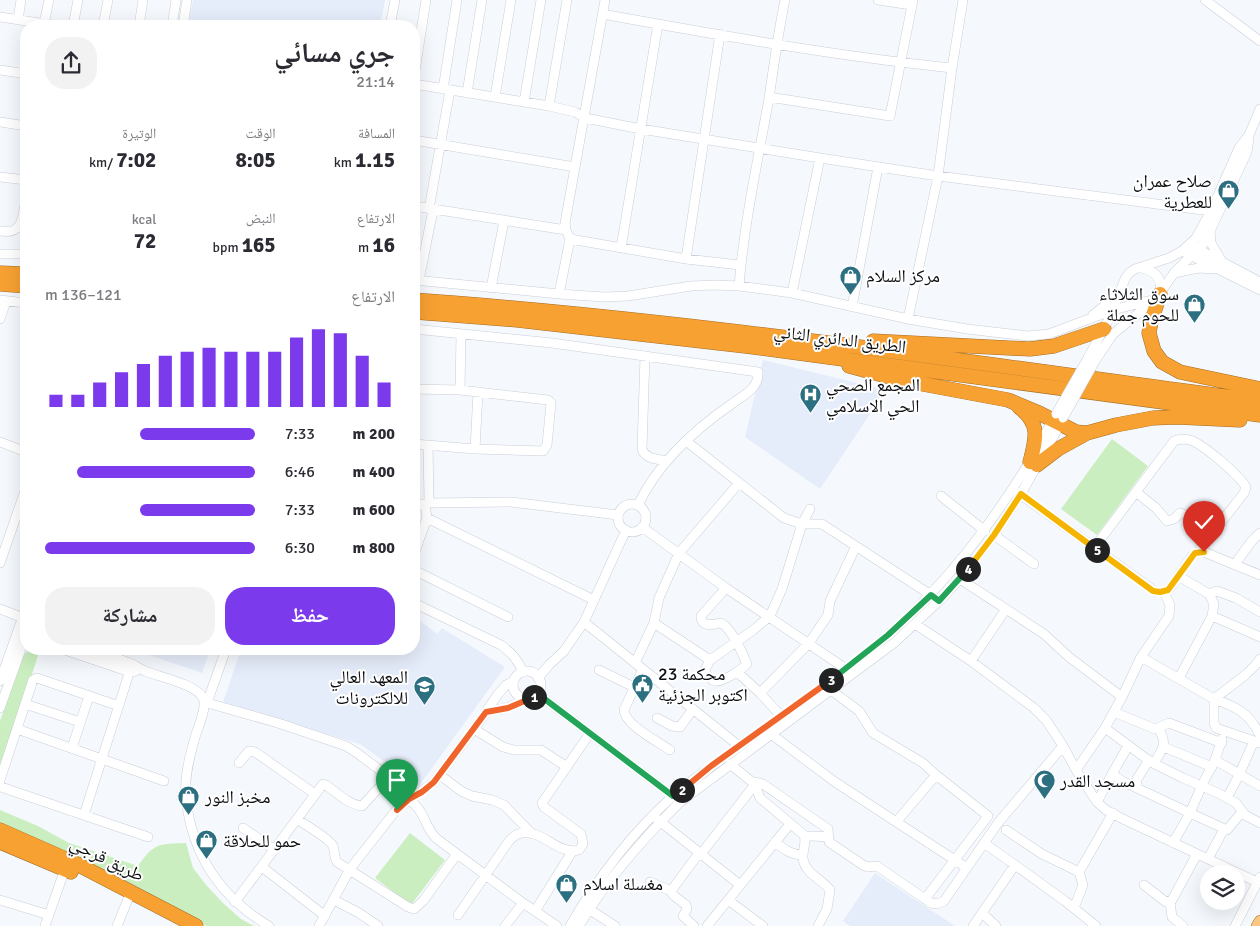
<!DOCTYPE html>
<html lang="ar">
<meta charset="utf-8">
<style>
body{margin:0;font-family:Signika,"Noto Naskh Arabic",sans-serif;background:#f2f2f3;color:#2b2b33;direction:rtl;height:100vh;display:flex;flex-direction:column;font-size:19px;white-space:nowrap}
*{box-sizing:border-box;margin:0}
p{font-size:16px;color:#7c7c81}
.icon{flex:none;width:28px;height:28px;fill:none;stroke:currentColor;stroke-width:2;stroke-linecap:round;stroke-linejoin:round}
.map{position:relative;flex:1;overflow:hidden;direction:ltr}
.sheet{position:absolute;left:20px;top:20px;width:400px;height:635px;display:flex;flex-direction:column;background:#fff;border-radius:20px;box-shadow:0 5px 20px #0002;direction:rtl}
.sheet>*{flex:none}
.tools{position:absolute;left:1200px;top:865px;display:grid;gap:10px}
.tools a{display:grid;place-items:center;width:45px;height:45px;border-radius:50%;background:#fff;box-shadow:0 5px 20px #0002;font-size:25px}
.pin{position:absolute;display:grid;place-items:center;width:42px;height:42px;color:#fff;margin:-51px -21px;border-radius:50% 50% 50% 0;rotate:-45deg;box-shadow:0 0 5px #0007}
.pin .icon{rotate:45deg}
.km{position:absolute;width:25px;height:25px;margin:-12px;border-radius:50%;background:#222;color:#fff;font-size:14px;line-height:25px;text-align:center}
.round{display:grid;place-items:center;flex:none;width:52px;height:52px;border-radius:20px;background:#f2f2f3}
.overview{display:flex;align-items:center;justify-content:space-between;height:85px;padding:0 25px}
h1{font-size:28px;font-weight:700;line-height:38px}
.stats{display:grid;grid-template-columns:repeat(3,1fr);gap:8px;height:85px;padding:5px 25px}
.stats div{display:grid;align-content:center}
.stats b{font-size:21px;font-weight:700}
.stats small{font-size:14px;font-weight:400}
.stats p{font-size:14px}
.chart{height:140px;padding:10px 25px}
.chart p{display:flex;justify-content:space-between}
.chart svg{width:100%;height:90px;margin-top:5px;stroke:#7c3aed;stroke-width:6}
.button{display:flex;gap:10px;margin-top:auto;padding:10px 25px}
.button a{flex:1;height:58px;border-radius:20px;background:#7c3aed;color:#fff;font-size:20px;font-weight:700;line-height:58px;text-align:center}
.button a+a{background:#f2f2f3;color:#2b2b33}
ul{padding:0 25px;list-style:none;font-size:16px}
li{display:grid;grid-template-columns:80px 60px 1fr;align-items:center;height:38px}
li i{height:12px;border-radius:6px;background:#7c3aed}
.map>svg:first-child{display:block}
.built{fill:#e6edfa}
.green{fill:#caeebf}
.lines{fill:none;stroke-linecap:round;stroke-linejoin:round}
.minor-casing{stroke:#c9ced7;stroke-width:10}
.major-casing{stroke:#a56e26;stroke-width:12}
.highway-casing{stroke:#a56e26;stroke-width:15}
.minor{stroke:#fff;stroke-width:9}
.major{stroke:#fac784;stroke-width:11}
.highway{stroke:#f7a132;stroke-width:14}
.minor-bridge-casing{stroke:#c9ced7;stroke-width:10;stroke-linecap:butt}
.minor-bridge{stroke:#fff;stroke-width:9}
.split-1-casing{stroke:#fff;stroke-width:10}
.split-2-casing{stroke:#fff;stroke-width:10}
.split-3-casing{stroke:#fff;stroke-width:10}
.split-4-casing{stroke:#fff;stroke-width:10}
.split-5-casing{stroke:#fff;stroke-width:10}
.split-6-casing{stroke:#fff;stroke-width:10}
.split-1{stroke:#f0652b;stroke-width:6}
.split-2{stroke:#22a559;stroke-width:6}
.split-3{stroke:#f0652b;stroke-width:6}
.split-4{stroke:#22a559;stroke-width:6}
.split-5{stroke:#f5b400;stroke-width:6}
.split-6{stroke:#f5b400;stroke-width:6}
.labels{text-anchor:middle;dominant-baseline:central;stroke-width:4;stroke-linejoin:round;paint-order:stroke}
.poi-label{font-size:18px;fill:#0c0e11;stroke:#fff;text-anchor:start}
.street-label{font-size:18px;fill:#0c0e11;stroke:#fff}
</style>
<div class="map">
<svg width="1260" height="926" viewBox="0 0 1260 926">
<rect width="100%" height="100%" fill="#f5f9fe"/>
<path class="built" d="M193 0H385L380 26H188Z
M763 360 886 390 820 489 745 437Z
M414 616 437 634 442 628 505 667 419 786 360 744 223 702 241 649H414Z
M131 649H210L202 673Z
M875 873 955 926H850L843 921Z"/>
<path class="green" d="M1112 439 1148 466 1097 535 1061 509Z
M30 649H40L12 738 0 769V721L23 656Z
M0 810 38 826 69 843 138 866C154 843 158 844 186 843L193 868 207 886 223 903 241 919 254 926H207L0 825Z
M410 833 445 860 411 905 375 878Z"/>
<g class="lines">
<defs>
<path id="minor" d="M878 0 912 5
M1205 0 1260 41
M602 14C718 35 835 56 952 68
M0 17 59 26
M18 20 21 0
M44 24 49 0
M73 26 78 0
M103 26 108 0
M139 26 143 0
M172 26 176 0
M183 26 187 0
M390 26 395 0
M0 70 26 74
M414 77 426 0
M414 84 549 106 575 112 585 118 641 129 820 158 938 176 1211 211 1218 213
M443 89 457 0
M467 93 482 0
M495 97 511 0
M769 97 890 116 913 0
M524 102 541 0
M549 106 567 0
M0 122 26 126
M414 140 575 167
M0 177 26 180
M414 206 566 230
M429 209 450 90
M0 231C24 235 22 217 26 199
M1210 231 1211 243 1221 260
M570 239 686 259 740 265
M1194 247 1260 282
M621 248 658 24
M1186 253 1260 290
M0 254H26
M686 259 720 34
M1142 268C1155 271 1162 278 1160 291
M1174 273 1199 268 1213 269
M414 280 559 294 604 297 628 296 691 286 714 285 739 286 792 293 908 319 967 329 1028 336 1049 334 1113 310 1156 299
M419 280 433 210
M739 286C744 223 758 160 769 98 774 65 778 33 785 0
M491 288 504 221
M792 293 820 158
M559 294 570 239 566 230 565 223 605 0
M0 300 26 303
M852 307 878 167
M1093 315 1118 295
M0 319 6 301
M908 319 938 176 952 68 963 0
M414 329 552 343 758 372C759 388 744 395 733 403 695 429 658 463 638 505
M645 356 642 449C645 459 658 459 667 461
M1088 358 1110 317 1125 279 1129 273 1135 269 1169 258 1182 251 1196 238 1211 211 1239 148 1249 135 1260 109
M1095 361 1113 334 1156 299 1174 273 1203 244 1210 231 1247 152 1249 138
M414 389 460 390 548 400 551 403 547 445 543 451 475 449 414 444
M460 390 461 334
M686 441 784 518 802 524H822L934 597
M0 442 26 452
M428 445 429 503
M475 449 478 392
M1017 492 1156 592H1164L1170 588 1192 556 1198 552H1204L1260 575
M1136 492 1156 508 1167 521 1174 519 1180 513 1186 515 1210 536
M941 496 985 531
M618 518a14 14 0 1 1 28 0a14 14 0 1 1-28 0Z
M414 505 429 503 511 502 618 515
M427 518 594 600
M642 527 726 588 846 669
M994 535 1034 564
M1094 548 1174 441C1179 439 1187 439 1193 441 1207 448 1238 474 1246 487L1244 493 1198 552
M414 554 427 518 425 504
M0 563 26 488
M1235 564 1251 542 1260 533
M414 570 508 617
M1178 576 1209 594 1214 604 1212 616 1179 678
M960 579 1044 634 1069 657 1122 697 1141 657 1169 616 1170 605 1164 592
M726 588 701 616V619C704 627 713 625 720 623 730 625 743 654 747 664 742 669 721 684 714 681 711 680 707 674 704 672L710 660 752 631 770 616 782 589 802 524 810 509
M1209 594 1217 591 1236 598 1260 612
M414 603 501 645C512 653 518 660 523 672
M0 609 26 619
M1212 616 1260 637
M584 622 739 746
M654 623 710 660
M915 624 971 661 1034 708 1046 720 1063 746 1076 770
M62 649 130 672 136 671
M89 649C103 654 118 658 132 664 136 666 140 669 145 671 159 677 196 684 203 698 208 708 196 731 194 741 189 759 184 779 186 798 192 854 220 897 269 926
M1141 657 1214 699V723L1216 728 1260 743
M971 661 1006 609
M635 663 654 623 659 598 679 553 739 483
M643 669 624 710C625 725 657 741 670 750
M599 670 634 687
M513 685a14 14 0 1 1 28 0a14 14 0 1 1-28 0Z
M737 672 760 693 781 716
M538 678 549 665 564 651 584 622 626 530
M0 681 26 608
M831 690 859 711 873 733 923 763 936 775 988 816 925 899
M760 693 809 643 828 615 830 601 856 546
M538 694 673 796
M1122 697 1105 728 1076 770 1097 802 1106 810 1125 820 1257 882
M1214 699C1229 687 1250 674 1260 659
M1214 699C1237 707 1249 713 1260 735
M204 702 278 723 346 746 357 753 381 771 418 808C427 820 425 827 437 839L523 903 557 926
M207 703 226 649
M25 704 80 722
M0 708 26 635
M486 712 507 708 526 699
M1114 712 1155 729 1169 723 1222 743
M657 718 672 726 680 727 693 709
M1105 728 1151 762 1183 778 1218 793 1236 803 1245 815 1260 823
M17 729 164 781
M474 729 503 747 514 750H541L567 767
M771 734 835 782 967 868
M1222 739 1215 760 1260 786
M1128 746 1112 774 1122 781 1190 813 1202 785 1215 760
M1164 747 1212 767
M72 748 89 696
M239 763 249 751 255 752 315 794
M1154 763C1163 749 1168 743 1158 728
M730 764 751 781 763 784 828 829 829 842 863 865 868 867 877 866 931 903 937 904 944 901 998 823 1063 746
M440 775 461 791 472 796 492 800 504 805 532 834
M0 780 33 680 37 678 119 706
M758 783 757 790 760 798 804 835C807 843 802 850 803 859 806 875 822 879 830 890L827 909 818 926
M0 785 1 787 148 837
M1136 787 1137 779 1149 760
M1227 798 1239 775 1254 741
M1097 802 1112 774
M84 815 132 664
M297 819C305 825 329 838 333 846 335 852 334 857 337 862L408 907 414 909 423 901 457 854
M657 819 740 885
M897 821 936 775
M243 828 275 850
M1006 830 1042 854 1079 872
M805 837C813 834 820 838 828 836
M775 842C784 849 791 855 803 855
M984 843 1015 865
M1173 843 1190 813 1227 830 1241 813
M701 854 756 783
M1208 859 1224 829
M262 867 325 916
M650 882 671 891
M1144 885 1166 902 1172 900 1197 854
M0 900 49 915
M334 900 359 913 378 926
M728 900 763 926
M235 902 323 784 326 785C336 792 349 805 362 806L388 778
M1170 902 1172 917 1183 926
M584 906 615 926
M1074 908 1083 885 1079 872 1113 813
M535 911 572 852
M982 913 996 926
M458 915 509 841C511 839 515 835 518 834 541 826 557 856 579 850L583 844 581 834 544 807 542 803 590 733
M45 926 65 869
M117 926 128 899
M319 926 350 869 397 809 434 782 482 718 498 694 506 685 514 681
M505 926 523 903
M570 926C597 879 632 833 673 796 694 778 717 762 740 746 789 710 842 676 888 635 946 584 988 529 1029 463 1039 448 1046 432 1054 417
M579 926C606 880 642 840 679 803L894 643 939 601 960 579 994 535 1021 494 1062 421
M694 926 683 916 687 909 686 905 673 895 671 891 699 853
M707 926 790 824
M973 926 1015 865 1065 901 1096 926
M1235 926 1260 877"/>
<path id="major" d="M1257 926 1260 921"/>
<path id="highway" d="M0 273 26 274
M0 284 26 286
M1160 294 1151 322 1149 333 1154 351 1162 362 1180 372 1260 389
M414 300C697 320 979 364 1260 401
M414 312 517 320 745 346 1260 415
M873 341 1030 349 1054 346 1104 329
M849 366 901 380 1008 400 1039 413 1076 432 1087 433 1116 425 1153 418 1176 417 1240 420
M1019 407C1041 424 1036 439 1030 462
M1037 465 1058 449 1087 433
M0 830 77 864 196 926
M0 842 71 872"/>
</defs>
<use href="#minor" class="minor-casing"/>
<use href="#major" class="major-casing"/>
<use href="#highway" class="highway-casing"/>
<use href="#minor" class="minor"/>
<use href="#major" class="major"/>
<use href="#highway" class="highway"/>
<defs>
<path id="minor-bridge" d="M1056 414 1088 358
M1063 418 1095 361"/>
</defs>
<use href="#minor-bridge" class="minor-bridge-casing"/>
<use href="#minor-bridge" class="minor-bridge"/>
</g>
<g class="lines">
<defs>
<path id="split-1" d="M397 810 409 799 422 792 434 782 486 712 508 708 534 697"/>
<path id="split-2" d="M534 697 538 694 673 796 682 790"/>
<path id="split-3" d="M682 790 711 766 831 680"/>
<path id="split-4" d="M831 680 888 635 931 595 939 601 968 569"/>
<path id="split-5" d="M968 569 994 535 1021 494 1097 550"/>
<path id="split-6" d="M1097 550 1153 591 1160 592 1168 590 1195 553 1204 552"/>
</defs>
<use href="#split-1" class="split-1-casing"/>
<use href="#split-2" class="split-2-casing"/>
<use href="#split-3" class="split-3-casing"/>
<use href="#split-4" class="split-4-casing"/>
<use href="#split-5" class="split-5-casing"/>
<use href="#split-6" class="split-6-casing"/>
<use href="#split-1" class="split-1"/>
<use href="#split-2" class="split-2"/>
<use href="#split-3" class="split-3"/>
<use href="#split-4" class="split-4"/>
<use href="#split-5" class="split-5"/>
<use href="#split-6" class="split-6"/>
</g>
<defs>
<symbol id="shop-pin" viewBox="-11 -11 22 30"><path d="M0 17L-7.5 6A9.5 9.5 0 1 1 7.5 6Z" fill="#2c6f81" stroke="#fff"/><path d="M-5-2.5h2.3a2.7 3.5 0 0 1 5.4 0H5L5.5 6h-11ZM-1.5-2.5h3a1.5 2.3 0 0 0-3 0Z" fill="#fff"/></symbol>
<symbol id="hospital-pin" viewBox="-11 -11 22 30"><path d="M0 17L-7.5 6A9.5 9.5 0 1 1 7.5 6Z" fill="#2c6f81" stroke="#fff"/><path d="M-5-5h3v3.5h4V-5h3V5h-3V1.5h-4V5h-3Z" fill="#fff"/></symbol>
<symbol id="civic-pin" viewBox="-11 -11 22 30"><path d="M0 17L-7.5 6A9.5 9.5 0 1 1 7.5 6Z" fill="#2c6f81" stroke="#fff"/><path d="M-.6-6.5H3V-4.5H.6V-3L4-1V1h2V6H-6V1h2V-1L-.6-3ZM-1.2 2.5V6h2.4V2.5Z" fill="#fff"/></symbol>
<symbol id="university-pin" viewBox="-11 -11 22 30"><path d="M0 17L-7.5 6A9.5 9.5 0 1 1 7.5 6Z" fill="#2c6f81" stroke="#fff"/><path d="M0-5L7-2L0 1L-7-2ZM-4 1L0 2.5L4 1V4Q0 6-4 4Z" fill="#fff"/></symbol>
<symbol id="mosque-pin" viewBox="-11 -11 22 30"><path d="M0 17L-7.5 6A9.5 9.5 0 1 1 7.5 6Z" fill="#2c6f81" stroke="#fff"/><path d="M3.5-4.9A6 6 0 1 0 3.5 4.9A5 5 0 1 1 3.5-4.9Z" fill="#fff"/></symbol>
</defs>
<g fill-rule="evenodd">
<use href="#shop-pin" x="1216" y="178" width="25" height="34"/>
<use href="#shop-pin" x="838" y="264" width="25" height="34"/>
<use href="#shop-pin" x="1182" y="292" width="25" height="34"/>
<use href="#hospital-pin" x="798" y="382" width="25" height="34"/>
<use href="#civic-pin" x="630" y="672" width="25" height="34"/>
<use href="#university-pin" x="412" y="674" width="25" height="34"/>
<use href="#mosque-pin" x="1032" y="768" width="25" height="34"/>
<use href="#shop-pin" x="176" y="784" width="25" height="34"/>
<use href="#shop-pin" x="194" y="828" width="25" height="34"/>
<use href="#shop-pin" x="554" y="872" width="25" height="34"/>
</g>
<g class="labels">
<g class="poi-label">
<text x="1212" y="181" text-anchor="end">صلاح عمران<tspan x="1212" dy="21">للعطرية</tspan></text>
<text x="866" y="276">مركز السلام</text>
<text x="1179" y="294" text-anchor="end">سوق الثلاثاء<tspan x="1179" dy="21">للحوم جملة</tspan></text>
<text x="826" y="385">المجمع الصحي<tspan x="826" dy="21">الحي الاسلامي</tspan></text>
<text x="658" y="674">محكمة 23<tspan x="658" dy="21">اكتوبر الجزئية</tspan></text>
<text x="408" y="677" text-anchor="end">المعهد العالي<tspan x="408" dy="21">للالكترونات</tspan></text>
<text x="1060" y="781">مسجد القدر</text>
<text x="205" y="797">مخبز النور</text>
<text x="223" y="841">حمو للحلاقة</text>
<text x="583" y="884">مغسلة اسلام</text>
</g>
<g class="street-label">
<text transform="translate(840 339) rotate(7)">الطريق الدائري الثاني</text>
<text transform="translate(107 859) rotate(26)">طريق قرجي</text>
</g>
</g>
</svg>
<div class="tools">
<a><svg class="icon" aria-label="layers" viewBox="0 0 24 24"><path d="M12 4l9 5-9 5-9-5zM3 14l9 5 9-5"/></svg></a>
</div>
<div class="pin" style="left:397px;top:810px;background:#1e9e55"><svg class="icon" aria-label="arrive" viewBox="0 0 24 24"><path d="M6 21V4h12l-3 4 3 4H6"/></svg></div>
<div class="pin" style="left:1204px;top:552px;background:#d93025"><svg class="icon" aria-label="check" viewBox="0 0 24 24"><path d="M5 12l5 5 9-10"/></svg></div>
<b class="km" style="left:534px;top:697px">1</b>
<b class="km" style="left:682px;top:790px">2</b>
<b class="km" style="left:831px;top:680px">3</b>
<b class="km" style="left:968px;top:569px">4</b>
<b class="km" style="left:1097px;top:550px">5</b>
<section class="sheet">
<div class="overview"><div><h1>جري مسائي</h1><p>21:14</p></div><a class="round"><svg class="icon" aria-label="share" viewBox="0 0 24 24"><path d="M12 15V3M7 8l5-5 5 5M5 13v7h14v-7"/></svg></a></div>
<div class="stats">
<div><p>المسافة</p><b>1.15<small> km</small></b></div>
<div><p>الوقت</p><b>8:05</b></div>
<div><p>الوتيرة</p><b>7:02<small> /km</small></b></div>
</div>
<div class="stats">
<div><p>الارتفاع</p><b>16<small> m</small></b></div>
<div><p>النبض</p><b>165<small> bpm</small></b></div>
<div><p>kcal</p><b>72</b></div>
</div>
<div class="chart"><p><span>الارتفاع</span>121–136 m</p>
<svg viewBox="0 0 160 44" preserveAspectRatio="none"><path d="M5 44V38M15 44V38M25 44V32M35 44V27M45 44V23M55 44V19M65 44V17M75 44V15M85 44V17M95 44V17M105 44V17M115 44V10M125 44V6M135 44V8M145 44V19M155 44V32"/></svg>
</div>
<ul>
<li><b>200 m</b>7:33<i style="width:55%"></i></li>
<li><b>400 m</b>6:46<i style="width:85%"></i></li>
<li><b>600 m</b>7:33<i style="width:55%"></i></li>
<li><b>800 m</b>6:30<i style="width:100%"></i></li>
</ul>
<div class="button"><a>حفظ</a><a>مشاركة</a></div>
</section>
</div>
